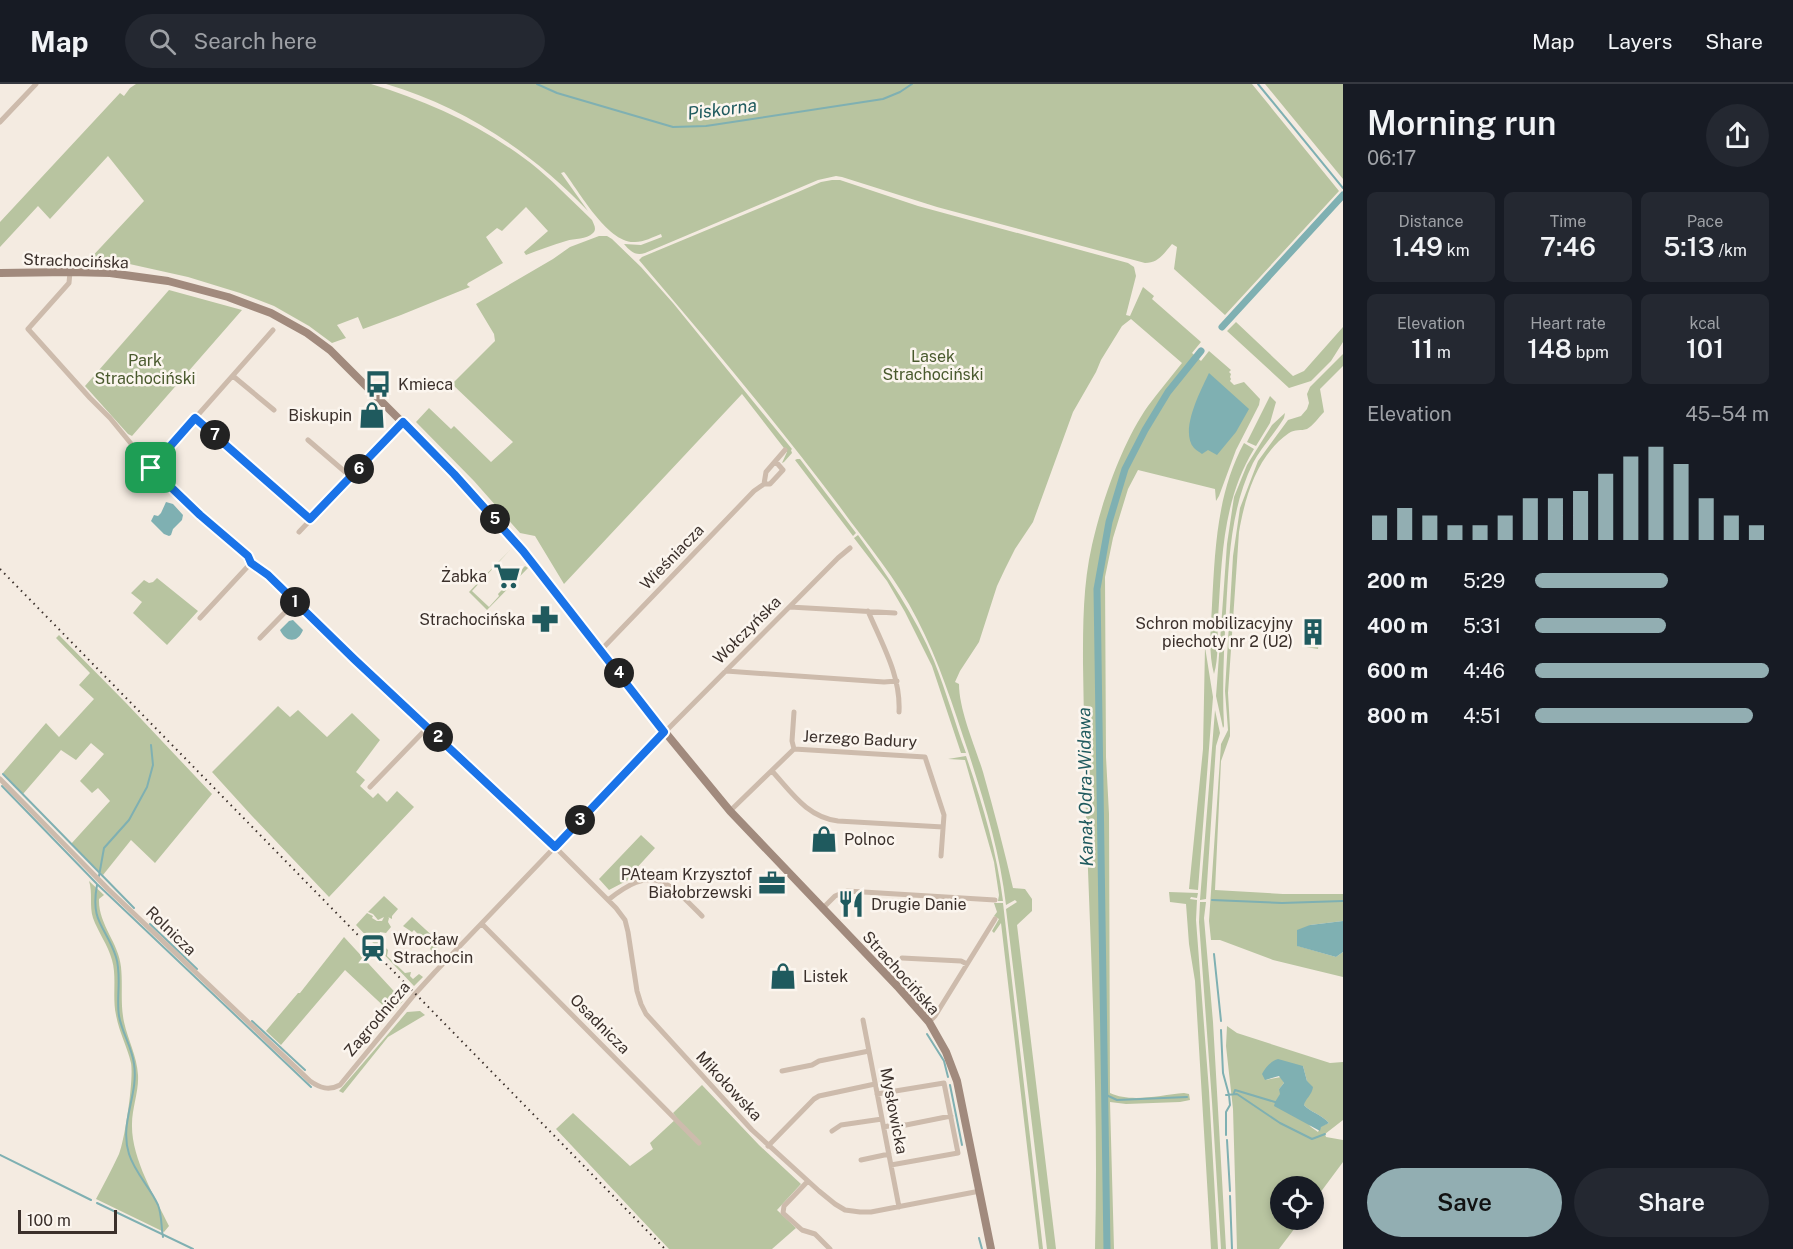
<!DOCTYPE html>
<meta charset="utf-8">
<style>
body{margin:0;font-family:"Public Sans",sans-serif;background:#242831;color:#f1f3f6;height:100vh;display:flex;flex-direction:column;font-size:22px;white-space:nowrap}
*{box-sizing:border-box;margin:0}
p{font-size:20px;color:#9ea1a6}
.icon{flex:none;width:33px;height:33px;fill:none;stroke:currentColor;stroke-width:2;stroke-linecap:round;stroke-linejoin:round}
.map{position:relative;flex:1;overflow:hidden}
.details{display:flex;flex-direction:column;background:#171b24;width:450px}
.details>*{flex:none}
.controls{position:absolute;left:1270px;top:1092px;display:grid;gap:12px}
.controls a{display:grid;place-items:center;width:54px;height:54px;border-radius:50%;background:#171b24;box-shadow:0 3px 9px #0003;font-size:30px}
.scale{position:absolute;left:18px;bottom:15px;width:99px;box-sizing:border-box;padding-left:6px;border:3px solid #3b302b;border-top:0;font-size:16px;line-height:21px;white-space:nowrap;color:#3b302b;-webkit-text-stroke:4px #fbf5ee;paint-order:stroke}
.pin{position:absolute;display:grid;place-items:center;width:51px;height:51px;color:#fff;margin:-26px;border-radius:12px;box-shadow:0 3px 9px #0006}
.km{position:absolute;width:30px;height:30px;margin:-15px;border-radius:50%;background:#222;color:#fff;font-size:16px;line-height:30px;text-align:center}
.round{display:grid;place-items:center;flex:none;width:63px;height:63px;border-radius:32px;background:#242831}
.overview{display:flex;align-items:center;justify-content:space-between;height:102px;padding:0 24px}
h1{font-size:33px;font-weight:600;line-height:45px}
.stats{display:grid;grid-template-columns:repeat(3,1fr);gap:9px;height:102px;padding:6px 24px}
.stats div{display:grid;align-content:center;border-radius:9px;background:#242831;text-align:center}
.stats b{font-size:26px;font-weight:600}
.stats small{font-size:16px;font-weight:400}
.stats p{font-size:16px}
.chart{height:168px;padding:12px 24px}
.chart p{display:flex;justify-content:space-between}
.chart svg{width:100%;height:108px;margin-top:6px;stroke:#92aeb2;stroke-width:6}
.primary-button{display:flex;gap:12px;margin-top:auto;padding:12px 24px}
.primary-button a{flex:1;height:69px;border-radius:36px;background:#92aeb2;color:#111;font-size:24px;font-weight:600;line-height:69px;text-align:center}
.primary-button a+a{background:#242831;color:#f1f3f6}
ul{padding:0 24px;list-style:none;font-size:20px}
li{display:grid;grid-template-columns:96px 72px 1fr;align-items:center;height:45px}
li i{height:15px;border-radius:8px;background:#92aeb2}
header{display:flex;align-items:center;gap:36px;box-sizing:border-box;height:84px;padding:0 30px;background:#171b24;border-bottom:2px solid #363941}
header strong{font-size:28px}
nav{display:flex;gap:33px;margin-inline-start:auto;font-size:21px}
.search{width:420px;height:54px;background:#242831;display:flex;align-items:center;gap:15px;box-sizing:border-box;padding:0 21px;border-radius:33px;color:#9ea1a6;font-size:22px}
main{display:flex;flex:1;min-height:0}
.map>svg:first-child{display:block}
.green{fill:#b8c4a0;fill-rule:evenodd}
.water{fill:#7fb0b2}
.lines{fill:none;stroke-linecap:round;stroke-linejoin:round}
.stream{stroke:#7fb0b2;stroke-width:2}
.canal{stroke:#7fb0b2;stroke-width:7}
.street{stroke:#cdbbac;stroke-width:5}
.secondary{stroke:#a18a7d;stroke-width:8}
.rail{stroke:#3b302b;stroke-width:2;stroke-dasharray:1.5 4.5;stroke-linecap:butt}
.route-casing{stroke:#fff;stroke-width:12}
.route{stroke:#1a73e8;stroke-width:8}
.labels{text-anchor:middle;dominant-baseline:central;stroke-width:5;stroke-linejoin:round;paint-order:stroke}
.street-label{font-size:16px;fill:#3b302b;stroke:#fbf5ee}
.park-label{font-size:16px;fill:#4a5a2e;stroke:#fbf5ee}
.poi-label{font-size:16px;fill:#3b302b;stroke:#fbf5ee;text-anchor:start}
.water-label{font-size:18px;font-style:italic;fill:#1f5a5e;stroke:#fbf5ee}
</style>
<header>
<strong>Map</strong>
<div class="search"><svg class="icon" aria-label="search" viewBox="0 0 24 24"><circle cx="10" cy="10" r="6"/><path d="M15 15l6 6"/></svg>Search here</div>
<nav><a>Map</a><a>Layers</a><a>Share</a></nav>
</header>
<main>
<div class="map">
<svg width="1343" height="1165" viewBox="0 0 1343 1165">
<rect width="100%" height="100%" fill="#f4ebe1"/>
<path class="green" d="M136 0H371C431 18 489 45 538 85 557 101 574 119 592 136 594 141 597 145 593 149 586 156 575 154 566 157 552 161 539 166 526 171L524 168 548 147 526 123 502 147 497 144 486 153 503 179 468 199 467 201 470 203 401 231 363 245 358 233 337 241 346 254 332 259 309 242 274 222 240 209 188 193 125 179 87 178 144 117 108 72 50 135 38 122 0 163V138L120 9 124 12 130 4Z
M386 0H1252L1339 107 1225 231 1174 185 1177 163 1172 160C1164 169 1159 179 1145 179L937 123 842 93 836 92 818 96 645 169C635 172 630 167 624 160L641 161 662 153 661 150C653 153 644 158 635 158 608 160 579 107 564 88L561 89 588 127C532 68 464 23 386 0Z
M1265 0H1343V95Z
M832 96H840L918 122 1128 179 1134 183 1136 192 1126 231 1130 232 1143 203 1154 212 1152 215 1201 258 1192 269 1201 277 1209 267 1231 286 1229 288 1231 290 1230 293 1231 295 1230 297 1234 301 1244 298 1260 315 1259 321 1236 366 1219 412 1216 417 1215 405 1138 386 1128 405 1113 454 1105 493 1106 673 1109 730 1110 1009C1131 1019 1161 1011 1184 1009L1189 1010 1190 1016 1180 1018 1126 1020 1110 1018 1114 1165H1095C1099 1011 1090 857 1085 703 1084 662 1084 621 1083 580 1083 540 1083 500 1092 461 1102 417 1122 359 1148 322 1159 307 1171 293 1182 279L1131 235 1122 242 1101 276 1096 288 1073 328 1033 438 1015 465 1005 485 997 502 979 558 960 587 955 598 959 600C959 626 975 662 983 688 994 727 1004 765 1013 804L1025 805 1032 815V827L1017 841 1056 1165H1047L1006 825 1017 818 1015 816 1006 821C1000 768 984 717 968 667 953 622 939 577 917 535 897 495 866 459 840 423 776 338 708 257 639 176L642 173 798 108 821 98Z
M599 152H607L612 155 641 183 673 219 792 365 791 366 792 369 784 378 782 379 787 368 742 310 564 500 535 452 520 449 474 397 416 338 429 324 451 345 454 342 491 378 513 358 452 300 495 257 494 250 476 220 553 175 570 163Z
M169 206 242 226 132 352 128 350 85 302Z
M1236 238 1293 292 1304 287 1343 243V258L1331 277 1311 297 1289 304 1227 247Z
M1343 270V282L1320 305 1324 328C1319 333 1313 342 1307 345 1301 347 1295 345 1289 349 1257 371 1245 413 1239 448L1228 609 1230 644V652L1221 677 1215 806 1283 810H1343V837L1310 841 1298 862 1336 873 1343 868V893L1273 876 1220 856H1211L1209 837 1221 660 1228 646 1225 607 1233 472 1240 424 1258 377 1288 336 1301 332 1307 325 1309 319 1307 310 1310 303Z
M1270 312 1276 318 1270 339 1256 362 1247 358Z
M1285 329 1284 334C1275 349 1261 364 1253 379 1230 426 1229 477 1226 527 1224 566 1222 603 1224 642L1223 644 1216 612 1217 599 1227 460 1234 413 1247 381 1272 341Z
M1244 359 1254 365C1222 418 1222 475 1218 535 1217 552 1219 574 1214 590 1208 568 1211 543 1212 521 1215 465 1217 409 1244 359Z
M797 375H800L856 449 853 452 795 376Z
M858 451C887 491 915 531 934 577 946 607 955 639 966 669H961L932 582 905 528 887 497 854 454Z
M511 465 472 507 489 523 499 512 498 510 525 482 528 484 487 526 469 508Z
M157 494 198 527 167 561 133 529 142 518 131 509 144 496 149 499 153 498Z
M1307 534 1318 537 1319 558 1318 565 1306 563 1303 539Z
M59 551 127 620 212 710 155 779 131 756 103 791 71 760 110 717 98 704 92 709 80 697 104 670 91 659 76 676 61 666 23 710 3 689 46 639 59 653 94 615 79 601 90 589 56 554Z
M1205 563 1213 613 1198 806 1189 805 1203 665Z
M278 622 290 633 298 626 327 653 352 629 380 656 356 688 365 696 360 702 373 714 378 709 387 718 397 707 414 723 329 813 252 732 212 688Z
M1215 626 1220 649 1216 662 1206 815 1200 816Z
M966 672C982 718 997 768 1003 817H998L999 811 994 778 965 676 948 675Z
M641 751 655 764 633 788 632 794 609 806 599 795Z
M89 797 104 811 99 815C98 840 119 859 121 883 123 902 120 919 124 938 128 956 137 972 138 991 139 1007 132 1024 132 1040 131 1074 155 1113 169 1142L164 1148 96 1115C104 1100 112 1085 119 1070 125 1055 134 994 131 979 127 962 119 948 116 931 112 913 117 893 112 876 108 861 98 848 93 834 89 822 93 809 89 797Z
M1169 808 1198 809 1197 814 1191 813 1190 815 1197 816 1196 836 1209 1007 1218 1165H1211L1195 897 1189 860 1186 820 1170 818Z
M384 812 398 825 392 832V835L388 833 389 834 388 838 391 843 386 849 380 848 378 856 384 859 379 861 380 864 385 863 388 866 387 872 405 889 411 888 410 892 413 895 419 890 423 893 414 902 356 841 367 829 373 832 372 834 377 837H382L384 833 378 836 373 830 368 828Z
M1200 818H1206L1204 834 1213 938 1226 1165H1221L1212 1018 1199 838Z
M994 819H1003L1043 1165H1039L1001 839 994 849 992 847 999 835 994 832 997 828Z
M412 833 438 857V862L433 868 430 865 431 863 425 856 423 857 420 854 421 853 414 846 412 848 403 842Z
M344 853 403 917 391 929 345 886 281 961 266 947 298 909H300Z
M420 927 425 931 388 953 343 1009 339 1007 407 928Z
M1227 942 1237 949 1330 979 1343 978V1036L1325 1050 1326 1053 1343 1056V1078L1314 1117V1102H1281V1136H1301L1279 1165H1237L1233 1025 1226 962ZM1303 982 1307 997 1304 1021C1310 1028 1321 1030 1329 1039L1321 1042 1318 1048 1311 1043 1279 1005 1284 999 1281 993 1265 996Z
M702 1001 759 1061 801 1100 777 1126 796 1144 772 1165H669L556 1045 573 1029 630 1082 653 1065 650 1059 677 1034 673 1029Z"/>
<path class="water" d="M1209 289 1249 325 1236 348 1217 371 1208 366 1202 370C1200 368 1197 367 1194 364 1179 347 1201 306 1209 289Z
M166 418 173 420 183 431 182 436 173 445 171 451 169 452 164 450 151 437 154 431 158 432 161 429Z
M293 536 303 546C298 559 286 559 280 546L289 537Z
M1343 837V868L1336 873 1297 862V846L1310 841Z
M1278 975 1303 982 1307 997 1313 1003C1312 1011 1306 1014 1304 1021 1310 1028 1321 1030 1329 1039L1321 1043 1320 1047 1274 1022 1275 1018 1280 1010 1279 1005 1284 999 1279 992 1265 996 1262 990C1265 984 1271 977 1278 975Z"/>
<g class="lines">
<path class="stream" d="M537 0 557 9 673 43 706 42 883 15 900 8 912 0
M1258 0 1343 104
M3 690 134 824
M2 702 97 800 311 1003
M99 792 104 764 129 736 147 703 153 681 151 661
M97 801C90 839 106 842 116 873 122 892 116 913 119 932 122 949 132 963 134 980 139 1010 119 1039 129 1070 135 1089 150 1103 158 1121 162 1131 161 1143 163 1153
M1212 816 1282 819 1343 817
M150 840 197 885
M1214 870 1221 937
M252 937 305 986
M1221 946 1223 989 1229 1011 1230 1021 1226 1028V1051
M927 950 944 977 948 993
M950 1001 962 1061
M1234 1009 1235 1006 1275 1018
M1104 1010 1117 1016 1187 1013
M1226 1011 1237 1010 1280 1039 1312 1055 1325 1050
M1227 1056 1230 1107
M0 1071 91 1116
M1230 1112 1232 1165
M97 1119 193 1165
M979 1154 982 1165"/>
<path class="canal" d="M1222 243 1343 111
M1107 1165 1097 505 1109 438 1125 385 1145 346 1168 308 1201 267"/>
<path class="street" d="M0 38 36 0
M70 188 69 199 28 245 90 314 110 334 151 384 200 431 248 472C252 481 259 487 268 491L354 575 555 763 616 824 625 836 628 848 637 907 641 920 646 930 752 1046 819 1107 835 1120 845 1126 860 1128H871L980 1107
M233 292 274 326
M195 334 310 435
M308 356 351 393
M151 384 273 246
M764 400 766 388 785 366
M299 448 403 338
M790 523 895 529
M868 527C882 560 901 592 899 628
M200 534 251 479
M260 554 295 518
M601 566 754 407 764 400H770L783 386 776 378
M726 587 884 598 897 597
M794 628 792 657 794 665 925 673 944 731 941 772
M772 687C792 709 807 733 838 737L943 743
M0 695 108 805 310 997C320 1004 329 1007 340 1001L414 911 435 888 665 648 838 474 850 464
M370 703 428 643
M730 727 794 665
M608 816C654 779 667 797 702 832
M822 825 835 812 847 807 995 816
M482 840 699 1059
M902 874 961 877 967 880
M863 936 899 1123
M929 938 935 932 995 835
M782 987 812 981 819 977 869 967
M877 1010 944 999 958 1069 891 1081
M884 1043 897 1040 906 1041 951 1032
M832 1047 841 1041 882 1035
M768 1062 814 1015 819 1012 875 1000
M861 1076 889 1070
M808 1097 784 1122 783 1129 802 1146 815 1150 830 1165"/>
<path class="secondary" d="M0 189 70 188 110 189 168 197 228 213 271 229 307 249 330 266 454 390 523 467 665 648 730 727 899 904 929 938 946 968 957 997 991 1165"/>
<path class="rail" d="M0 485 665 1165"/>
</g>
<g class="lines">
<defs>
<path id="route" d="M195 334 310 435 403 338 454 390 523 467 664 648 555 763 354 575 268 491 251 479 248 472 200 431 151 384Z"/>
</defs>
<use href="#route" class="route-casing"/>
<use href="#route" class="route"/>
</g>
<defs>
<symbol id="bus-bare" viewBox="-9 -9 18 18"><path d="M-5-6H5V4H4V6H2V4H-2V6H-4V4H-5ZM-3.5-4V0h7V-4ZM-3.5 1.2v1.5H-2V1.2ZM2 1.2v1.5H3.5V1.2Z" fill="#1f5a5e" stroke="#fbf5ee" stroke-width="2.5" paint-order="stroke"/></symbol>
<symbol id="shop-bare" viewBox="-9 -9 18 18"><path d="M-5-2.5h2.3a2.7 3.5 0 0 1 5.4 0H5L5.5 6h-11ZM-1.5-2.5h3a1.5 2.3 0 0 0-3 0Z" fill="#1f5a5e" stroke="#fbf5ee" stroke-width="2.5" paint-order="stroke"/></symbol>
<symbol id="supermarket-bare" viewBox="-9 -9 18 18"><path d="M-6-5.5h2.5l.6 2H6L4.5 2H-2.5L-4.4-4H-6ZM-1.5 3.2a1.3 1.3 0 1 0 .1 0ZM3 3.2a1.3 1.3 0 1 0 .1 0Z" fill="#1f5a5e" stroke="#fbf5ee" stroke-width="2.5" paint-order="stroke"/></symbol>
<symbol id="pharmacy-bare" viewBox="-9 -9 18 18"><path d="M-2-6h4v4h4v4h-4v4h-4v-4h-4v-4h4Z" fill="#1f5a5e" stroke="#fbf5ee" stroke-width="2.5" paint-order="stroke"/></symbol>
<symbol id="building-bare" viewBox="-9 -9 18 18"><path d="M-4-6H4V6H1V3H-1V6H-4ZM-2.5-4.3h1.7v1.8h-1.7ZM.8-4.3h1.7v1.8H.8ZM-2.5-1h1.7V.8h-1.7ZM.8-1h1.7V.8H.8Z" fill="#1f5a5e" stroke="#fbf5ee" stroke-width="2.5" paint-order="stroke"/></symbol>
<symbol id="office-bare" viewBox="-9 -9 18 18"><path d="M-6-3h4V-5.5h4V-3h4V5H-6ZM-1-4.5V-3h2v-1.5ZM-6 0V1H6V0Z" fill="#1f5a5e" stroke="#fbf5ee" stroke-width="2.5" paint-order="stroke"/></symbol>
<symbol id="restaurant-bare" viewBox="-9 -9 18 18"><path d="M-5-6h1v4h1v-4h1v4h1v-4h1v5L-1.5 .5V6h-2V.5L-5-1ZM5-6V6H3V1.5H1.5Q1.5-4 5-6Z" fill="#1f5a5e" stroke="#fbf5ee" stroke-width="2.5" paint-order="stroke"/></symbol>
<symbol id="station-bare" viewBox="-9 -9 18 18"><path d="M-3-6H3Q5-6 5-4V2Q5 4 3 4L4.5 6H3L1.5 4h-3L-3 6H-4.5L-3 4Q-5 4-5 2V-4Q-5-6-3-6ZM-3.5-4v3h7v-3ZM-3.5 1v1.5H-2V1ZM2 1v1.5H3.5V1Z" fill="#1f5a5e" stroke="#fbf5ee" stroke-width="2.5" paint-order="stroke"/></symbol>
</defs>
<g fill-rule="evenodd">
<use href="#bus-bare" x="359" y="281" width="38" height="38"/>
<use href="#shop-bare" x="353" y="312" width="38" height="38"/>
<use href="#supermarket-bare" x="488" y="473" width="38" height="38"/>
<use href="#pharmacy-bare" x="526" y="516" width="38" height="38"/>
<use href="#building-bare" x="1294" y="529" width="38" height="38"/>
<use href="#shop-bare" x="805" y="736" width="38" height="38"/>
<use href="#office-bare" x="753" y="780" width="38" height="38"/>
<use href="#restaurant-bare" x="832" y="801" width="38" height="38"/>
<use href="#station-bare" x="354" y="845" width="38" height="38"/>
<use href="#shop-bare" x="764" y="873" width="38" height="38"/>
</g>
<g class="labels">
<g class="street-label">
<text transform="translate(76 177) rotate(2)">Strachocińska</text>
<text transform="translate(672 473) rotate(-46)">Wieśniacza</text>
<text transform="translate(747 546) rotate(-45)">Wołczyńska</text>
<text transform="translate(860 655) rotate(3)">Jerzego Badury</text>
<text transform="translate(171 847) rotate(44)">Rolnicza</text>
<text transform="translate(901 889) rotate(48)">Strachocińska</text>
<text transform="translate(377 935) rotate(-50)">Zagrodnicza</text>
<text transform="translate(600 940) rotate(45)">Osadnicza</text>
<text transform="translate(729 1002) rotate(47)">Mikołowska</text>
<text transform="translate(894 1027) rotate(79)">Mysłowicka</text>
</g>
<g class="park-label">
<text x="933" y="272">Lasek<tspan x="933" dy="18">Strachociński</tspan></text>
<text x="145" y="276">Park<tspan x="145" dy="18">Strachociński</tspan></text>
</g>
<g class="poi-label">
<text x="398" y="300">Kmieca</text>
<text x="352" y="331" text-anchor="end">Biskupin</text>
<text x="487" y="492" text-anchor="end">Żabka</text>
<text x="525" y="535" text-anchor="end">Strachocińska</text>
<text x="1293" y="539" text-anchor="end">Schron mobilizacyjny<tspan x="1293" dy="18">piechoty nr 2 (U2)</tspan></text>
<text x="844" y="755">Polnoc</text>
<text x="752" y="790" text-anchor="end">PAteam Krzysztof<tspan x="752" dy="18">Białobrzewski</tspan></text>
<text x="871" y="820">Drugie Danie</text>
<text x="393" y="855">Wrocław<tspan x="393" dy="18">Strachocin</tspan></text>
<text x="803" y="892">Listek</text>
</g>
<g class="water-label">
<text transform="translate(722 25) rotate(-7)">Piskorna</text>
<text transform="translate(1085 703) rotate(-91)">Kanał Odra-Widawa</text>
</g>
</g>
</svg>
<div class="controls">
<a><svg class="icon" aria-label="locate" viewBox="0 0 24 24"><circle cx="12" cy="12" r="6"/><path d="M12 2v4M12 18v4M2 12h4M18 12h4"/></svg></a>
</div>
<div class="scale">100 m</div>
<div class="pin" style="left:151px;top:384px;background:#1e9e55"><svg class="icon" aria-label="arrive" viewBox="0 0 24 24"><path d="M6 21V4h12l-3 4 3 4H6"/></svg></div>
<b class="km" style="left:295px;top:518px">1</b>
<b class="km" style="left:438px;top:653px">2</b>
<b class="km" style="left:580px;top:736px">3</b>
<b class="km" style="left:619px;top:589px">4</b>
<b class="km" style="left:495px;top:435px">5</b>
<b class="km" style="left:359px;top:385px">6</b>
<b class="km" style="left:215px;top:351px">7</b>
</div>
<section class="details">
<div class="overview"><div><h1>Morning run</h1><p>06:17</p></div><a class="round"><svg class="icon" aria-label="share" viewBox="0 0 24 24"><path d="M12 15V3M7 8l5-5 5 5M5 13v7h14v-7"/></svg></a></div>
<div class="stats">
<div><p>Distance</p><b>1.49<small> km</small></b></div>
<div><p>Time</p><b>7:46</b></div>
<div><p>Pace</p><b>5:13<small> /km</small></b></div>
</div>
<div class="stats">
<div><p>Elevation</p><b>11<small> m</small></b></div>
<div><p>Heart rate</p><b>148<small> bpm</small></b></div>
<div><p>kcal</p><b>101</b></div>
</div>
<div class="chart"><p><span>Elevation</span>45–54 m</p>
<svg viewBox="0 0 160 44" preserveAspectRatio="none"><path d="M5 44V34M15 44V31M25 44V34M35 44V38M45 44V38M55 44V34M65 44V27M75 44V27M85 44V24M95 44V17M105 44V10M115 44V6M125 44V13M135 44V27M145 44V34M155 44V38"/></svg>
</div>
<ul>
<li><b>200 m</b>5:29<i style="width:57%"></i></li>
<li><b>400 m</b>5:31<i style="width:56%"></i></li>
<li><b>600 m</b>4:46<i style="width:100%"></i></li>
<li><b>800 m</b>4:51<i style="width:93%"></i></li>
</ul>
<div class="primary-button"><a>Save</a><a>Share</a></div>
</section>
</main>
